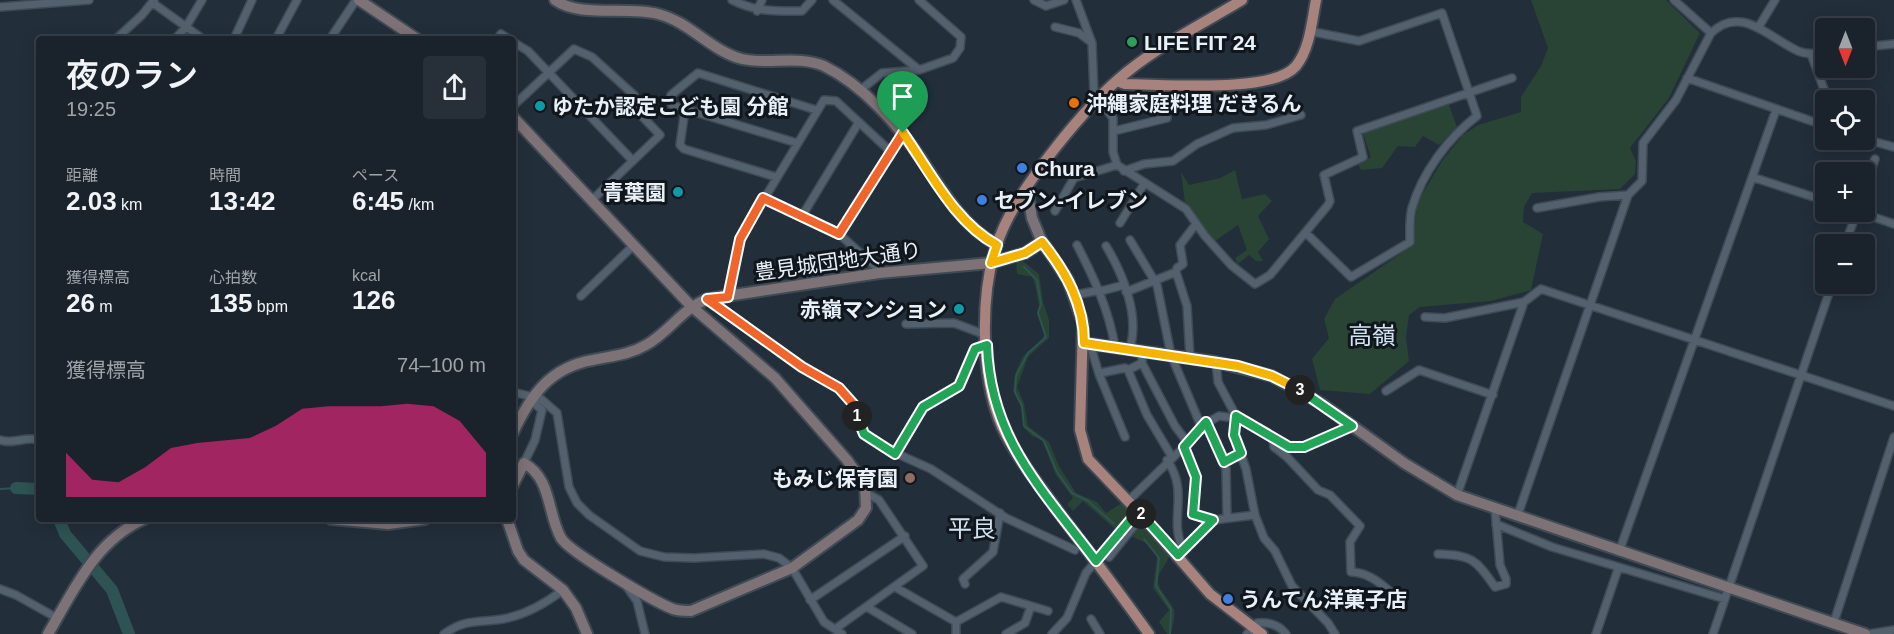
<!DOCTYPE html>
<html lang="ja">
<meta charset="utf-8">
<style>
body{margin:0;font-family:Arial,"Noto Sans JP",sans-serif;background:#272f38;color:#f1f3f6;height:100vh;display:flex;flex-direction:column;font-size:22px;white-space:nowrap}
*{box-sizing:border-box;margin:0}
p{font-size:20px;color:#9fa4a9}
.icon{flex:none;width:33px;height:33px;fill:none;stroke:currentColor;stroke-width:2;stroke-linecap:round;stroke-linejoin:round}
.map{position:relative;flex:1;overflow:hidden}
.sheet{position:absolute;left:36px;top:36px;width:480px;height:486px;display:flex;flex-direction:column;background:#1a222c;border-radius:6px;box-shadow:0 3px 15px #0003,0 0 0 2px #383f48}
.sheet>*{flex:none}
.needle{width:39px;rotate:180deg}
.controls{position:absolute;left:1815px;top:18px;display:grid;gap:12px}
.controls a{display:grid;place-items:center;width:60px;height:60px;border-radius:6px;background:#1a222c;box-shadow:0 3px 15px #0003,0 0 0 2px #383f48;font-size:30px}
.pin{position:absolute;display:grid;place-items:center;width:51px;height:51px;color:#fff;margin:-62px -26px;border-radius:50% 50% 50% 0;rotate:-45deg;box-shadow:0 0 6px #0007}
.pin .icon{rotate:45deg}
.km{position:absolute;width:30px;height:30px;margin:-15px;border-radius:50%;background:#222;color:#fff;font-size:16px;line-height:30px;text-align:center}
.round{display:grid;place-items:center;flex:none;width:63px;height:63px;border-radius:6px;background:#272f38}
.headline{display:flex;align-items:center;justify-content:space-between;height:102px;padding:0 30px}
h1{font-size:33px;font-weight:600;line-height:45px}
.stats{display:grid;grid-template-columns:repeat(3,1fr);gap:9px;height:102px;padding:6px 30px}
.stats div{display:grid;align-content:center}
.stats b{font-size:26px;font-weight:600}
.stats small{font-size:16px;font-weight:400}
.stats p{font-size:16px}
.chart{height:168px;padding:12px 30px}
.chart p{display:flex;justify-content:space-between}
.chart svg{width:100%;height:108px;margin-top:6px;fill:#db2777;opacity:.7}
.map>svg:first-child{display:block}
.green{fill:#294335}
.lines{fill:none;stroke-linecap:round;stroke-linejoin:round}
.stream{stroke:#2d5353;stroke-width:2}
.river{stroke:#2d5353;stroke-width:12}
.street-casing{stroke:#3f4a55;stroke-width:10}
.secondary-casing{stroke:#3f4a55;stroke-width:14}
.primary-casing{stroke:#3f4a55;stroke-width:14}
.street{stroke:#53616e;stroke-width:7}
.secondary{stroke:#7d7275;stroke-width:10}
.primary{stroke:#a8827c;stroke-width:10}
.split-1-casing{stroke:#fff;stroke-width:12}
.split-2-casing{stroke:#fff;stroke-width:12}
.split-3-casing{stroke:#fff;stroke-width:12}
.split-4-casing{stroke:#fff;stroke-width:12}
.split-1{stroke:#f0652b;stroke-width:8}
.split-2{stroke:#22a559;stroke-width:8}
.split-3{stroke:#22a559;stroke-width:8}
.split-4{stroke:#f5b400;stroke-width:8}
.leisure-dot{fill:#2e9e5b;stroke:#10161b;stroke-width:2}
.food-dot{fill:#e8710a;stroke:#10161b;stroke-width:2}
.culture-dot{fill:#0f9aa8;stroke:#10161b;stroke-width:2}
.shop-dot{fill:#3f7fe0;stroke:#10161b;stroke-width:2}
.education-dot{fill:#8d6e63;stroke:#10161b;stroke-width:2}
.labels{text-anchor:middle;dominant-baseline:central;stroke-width:6;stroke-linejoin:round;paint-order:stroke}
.poi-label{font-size:21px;font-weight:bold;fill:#e8f0f8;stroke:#10161b;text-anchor:start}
.street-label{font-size:21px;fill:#e8f0f8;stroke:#10161b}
.quarter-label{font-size:24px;fill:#d1e2f1;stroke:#10161b}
</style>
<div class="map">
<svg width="1894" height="634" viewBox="0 0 1894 634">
<rect width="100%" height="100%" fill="#222e3a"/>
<path class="green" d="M1531 0H1666L1700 33 1669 98 1630 148 1636 161 1635 174 1620 189 1532 193 1524 207 1523 222 1543 234 1531 290 1491 301 1420 307 1409 315 1406 337 1409 361 1370 394 1320 390 1312 359 1329 338 1324 319 1335 299 1413 245 1417 203 1442 161 1463 135 1478 125 1521 112V97L1541 66 1548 48Z
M1448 102 1457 127 1439 145 1423 136 1415 147 1398 146 1382 168 1361 170 1358 164 1371 157 1362 131Z
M1235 170 1242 199 1265 194 1272 201 1258 216 1269 239 1258 252 1263 261H1256L1249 255 1238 264 1235 258 1247 250 1238 225 1215 241 1185 203 1181 172 1189 185 1220 178Z
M1023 261 1039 274 1043 302 1049 320V338L1028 357 1017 387 1024 403 1028 426 1049 442 1059 466 1076 493 1097 502 1106 513 1123 502 1131 512 1116 530 1083 501 1073 511 1067 504 1073 498 1056 475 1042 440 1032 436 1024 428 1021 407 1013 391 1015 374 1023 356 1042 341 1044 334 1037 313 1039 305 1034 281 1032 277 1017 274 1016 262Z
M1144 525 1169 554C1169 564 1158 570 1158 580 1158 591 1171 600 1174 610 1176 618 1172 626 1171 634H1167L1159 622 1169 610 1153 588 1157 557 1148 544 1129 535 1139 526Z"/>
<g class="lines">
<path class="stream" d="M1024 267 1037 280 1041 304 1038 313 1046 337 1028 353 1016 376 1015 392 1022 406 1024 426 1044 441 1057 472 1072 493 1088 501 1114 524
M0 489 16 488
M1144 539 1159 558 1156 586 1171 609 1170 634"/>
<path class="river" d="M16 488 39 489
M59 519 65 534 112 590 129 634"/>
<defs>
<path id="street" d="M732 0C755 12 776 11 802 11L812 0
M833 0 919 70 882 73 859 91
M919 0 961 37 960 48 953 58 919 70
M1034 0 1046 6 1064 0
M1076 0 1092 43 1094 94 1113 118V152L1117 165 1186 209 1205 236 1231 265 1255 284 1270 275 1328 205 1330 201 1324 175 1363 157 1357 131 1512 78
M1674 0 1711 33
M153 3 203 39
M0 7 89 0
M757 11 762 0
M1055 27 1079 33 1091 42
M1758 28 1775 0
M116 39 142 15 154 0
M175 39 186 27 202 0
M234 39 252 0
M276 39 297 0
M330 39 356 0
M497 39 501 34 509 39
M513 42 528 51 633 161
M1864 47 1894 44
M1811 54 1828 100
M1687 78 1826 126
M513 106 574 49 592 57 634 95 635 109 660 135 592 200
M685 109 680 145 684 149 776 177
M1114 131 1167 118 1160 84
M1864 139 1894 147
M797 143 672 105 671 95 698 73 816 110
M1124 171 1144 164 1173 161 1197 144 1233 128 1266 125 1301 115
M1752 177 1826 201
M1864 190 1875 159
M763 198 839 234 877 268 879 273
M1537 208 1599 197 1628 195
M1055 211 1074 178 1117 165
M1859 212 1894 224
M802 216 859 122
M1120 223 1144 184
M1306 233 1351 277 1410 242C1410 231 1409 218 1412 208 1422 173 1448 138 1477 116L1442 13 1359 41 1309 31
M839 234 903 133
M1130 240 1157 285 1171 355 1201 426
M1845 244 1857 212
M1077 245C1094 278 1109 310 1115 347
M1106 246C1123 274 1141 318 1129 350
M1176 272 1177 268 1183 264 1180 245 1196 224
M1101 291 1124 285
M1126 292 1176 272 1187 306 1190 358
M1075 295 1100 290
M581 296 634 245
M728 297 740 239 824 100 836 101 890 151
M707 299 802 367 839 389 855 406 861 430 880 446 931 469 1006 518 1075 550
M1425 317 1445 318 1524 302
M906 324 954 323 986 335
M1090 344 1099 374 1125 437
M1142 351V363L1175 426 1187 442
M1216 362 1218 382 1236 416 1234 435 1246 469 1255 515 1264 538 1275 551 1292 586 1328 623 1335 634
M1142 363 1128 370 1147 415 1172 457
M1100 373 1125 368 1128 370
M1386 391 1419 370 1493 395
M513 392 541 399 557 413 569 487 577 503 589 515 640 551 664 557 694 558 764 554 779 558 792 568 824 622 842 634
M1236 416 1289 447H1304L1352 426
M1206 422 1226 469 1227 517
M0 440C13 445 25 436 39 440
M1273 440 1274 447 1287 457 1318 490 1330 495 1360 526 1350 542 1351 572C1368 572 1382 584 1395 596
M1184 447 1196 477 1193 515 1213 520 1255 515
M895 454 923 407 959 386 975 349 987 345
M1167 460C1190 493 1168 518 1183 549
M1224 462 1241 453
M524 463 535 440 542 410 535 404
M1457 495 1524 302 1541 289 1894 406
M1128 501 1184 447 1201 426 1219 416 1227 417
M1517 517 1628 195 1642 181 1643 143 1676 100 1711 33C1741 4 1769 38 1798 51 1807 55 1816 54 1826 52
M1496 524 1552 547 1725 599
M1181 551 1213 520
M1619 552 1776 110
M1438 554C1471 555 1476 559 1495 587L1506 584V579L1500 565 1495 509
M1109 557 1134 526 1145 519
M965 584 963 579 993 552 1000 513
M627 587 637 601 645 634
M895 587 956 622
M0 589 16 595 57 618
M810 600 905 536
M867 607 912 634
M1091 619 1100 634
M1833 625 1894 437
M835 629 923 566 879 500 868 494
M444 634C466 618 479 623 503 619 525 615 546 603 563 590
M956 634V622L1001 597 1048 611
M1006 634 1025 623 1031 606
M1052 634 1067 618 1086 573 1138 511
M1247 634 1257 623C1268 622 1279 625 1286 634
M1596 634 1618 569
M1713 634 1832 284
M1869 634 1894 630"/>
<path id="secondary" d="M359 0 417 39
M555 0C580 18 628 6 658 14 690 22 711 51 742 59 768 65 799 55 824 66 863 85 898 125 922 160 943 191 962 226 997 245
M513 117 691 306 775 378 847 460 865 485 866 508 858 520 792 568 691 611C685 611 679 611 673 609 655 602 569 552 561 538 547 513 552 479 524 463L513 485
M1027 188 1032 218 1042 242
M1084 343 1216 362 1272 376 1322 404 1404 463 1457 495 1865 634
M513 433C530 396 550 367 593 360 611 356 629 355 646 345 669 332 682 309 707 299L879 273 991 263
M331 519 388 524 425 519
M507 519 518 551 524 560 563 590 576 608 587 634
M48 634C74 590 95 541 144 519"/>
<path id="primary" d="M1117 81 1125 84C1163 84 1273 94 1296 66 1310 49 1312 20 1316 0
M991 263 1025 253 1042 242 1046 247 1068 280 1083 323 1080 430 1088 459 1145 519 1210 594 1262 634
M1149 634C1119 592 1088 551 1057 510 1038 483 1016 457 1002 427 980 376 979 288 1000 236 1019 187 1086 105 1127 72 1162 44 1204 23 1242 0"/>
</defs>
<use href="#street" class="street-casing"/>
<use href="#secondary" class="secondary-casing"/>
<use href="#primary" class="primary-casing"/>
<use href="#street" class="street"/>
<use href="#secondary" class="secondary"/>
<use href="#primary" class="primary"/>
</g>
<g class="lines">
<defs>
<path id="split-1" d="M857 416 855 406 839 388 802 367 707 299 728 297 740 239 763 198 839 234 903 133"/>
<path id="split-2" d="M857 416 864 434 895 454 923 407 959 386 975 349 987 345C990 439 1042 489 1096 561L1138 511 1141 514"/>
<path id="split-3" d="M1141 514 1178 555 1213 520 1193 514 1196 477 1184 447 1206 422 1224 462 1241 453 1234 435 1236 416 1289 447H1304L1352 426 1300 390"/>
<path id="split-4" d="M903 133C930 171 954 222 997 245L991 263 1025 253 1042 242C1066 272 1084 304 1084 343L1238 366 1272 376 1300 390"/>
</defs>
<use href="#split-1" class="split-1-casing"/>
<use href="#split-2" class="split-2-casing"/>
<use href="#split-3" class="split-3-casing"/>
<use href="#split-4" class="split-4-casing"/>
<use href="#split-1" class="split-1"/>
<use href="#split-2" class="split-2"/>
<use href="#split-3" class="split-3"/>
<use href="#split-4" class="split-4"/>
</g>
<circle class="leisure-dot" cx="1132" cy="42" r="6"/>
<circle class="food-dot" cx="1074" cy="103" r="6"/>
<g class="culture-dot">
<circle cx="540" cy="106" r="6"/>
<circle cx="678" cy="192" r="6"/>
<circle cx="959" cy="309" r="6"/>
</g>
<g class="shop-dot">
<circle cx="1022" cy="168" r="6"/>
<circle cx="982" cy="200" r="6"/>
<circle cx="1228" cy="599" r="6"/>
</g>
<circle class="education-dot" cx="910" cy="478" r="6"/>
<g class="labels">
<g class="poi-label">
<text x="1144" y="42">LIFE FIT 24</text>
<text x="1086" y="103">沖縄家庭料理 だきるん</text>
<text x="552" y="106">ゆたか認定こども園 分館</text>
<text x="1034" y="168">Chura</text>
<text x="666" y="192" text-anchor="end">青葉園</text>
<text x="994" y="200">セブン-イレブン</text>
<text x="947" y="309" text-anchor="end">赤嶺マンション</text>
<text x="898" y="478" text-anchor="end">もみじ保育園</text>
<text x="1240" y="599">うんてん洋菓子店</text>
</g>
<g class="street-label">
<text transform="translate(838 261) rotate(-8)">豊見城団地大通り</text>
</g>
<g class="quarter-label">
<text x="1372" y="335">高嶺</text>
<text x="972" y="528">平良</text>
</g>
</g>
</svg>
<div class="controls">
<a><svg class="needle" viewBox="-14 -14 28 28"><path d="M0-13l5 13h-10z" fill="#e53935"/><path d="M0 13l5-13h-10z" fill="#9fa4a9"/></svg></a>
<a><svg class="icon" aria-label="locate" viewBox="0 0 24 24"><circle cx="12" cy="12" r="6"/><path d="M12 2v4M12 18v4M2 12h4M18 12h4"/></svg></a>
<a>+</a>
<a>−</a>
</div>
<div class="pin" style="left:903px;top:133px;background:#1e9e55"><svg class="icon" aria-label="arrive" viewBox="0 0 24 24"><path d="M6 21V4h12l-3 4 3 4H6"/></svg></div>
<b class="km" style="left:857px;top:416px">1</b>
<b class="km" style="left:1141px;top:514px">2</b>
<b class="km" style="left:1300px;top:390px">3</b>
<section class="sheet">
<div class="headline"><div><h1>夜のラン</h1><p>19:25</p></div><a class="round"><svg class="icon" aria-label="share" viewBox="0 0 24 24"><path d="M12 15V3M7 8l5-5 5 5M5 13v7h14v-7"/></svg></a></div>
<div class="stats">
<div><p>距離</p><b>2.03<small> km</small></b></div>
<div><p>時間</p><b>13:42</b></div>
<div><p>ペース</p><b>6:45<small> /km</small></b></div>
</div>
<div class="stats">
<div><p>獲得標高</p><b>26<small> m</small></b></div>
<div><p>心拍数</p><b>135<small> bpm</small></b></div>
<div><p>kcal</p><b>126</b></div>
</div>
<div class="chart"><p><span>獲得標高</span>74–100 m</p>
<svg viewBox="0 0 160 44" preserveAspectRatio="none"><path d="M0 44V26L10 37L20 38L30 32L40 24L50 22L60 21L70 20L80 15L90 8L100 7L110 7L120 7L130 6L140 7L150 13L160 26V44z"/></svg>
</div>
</section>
</div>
